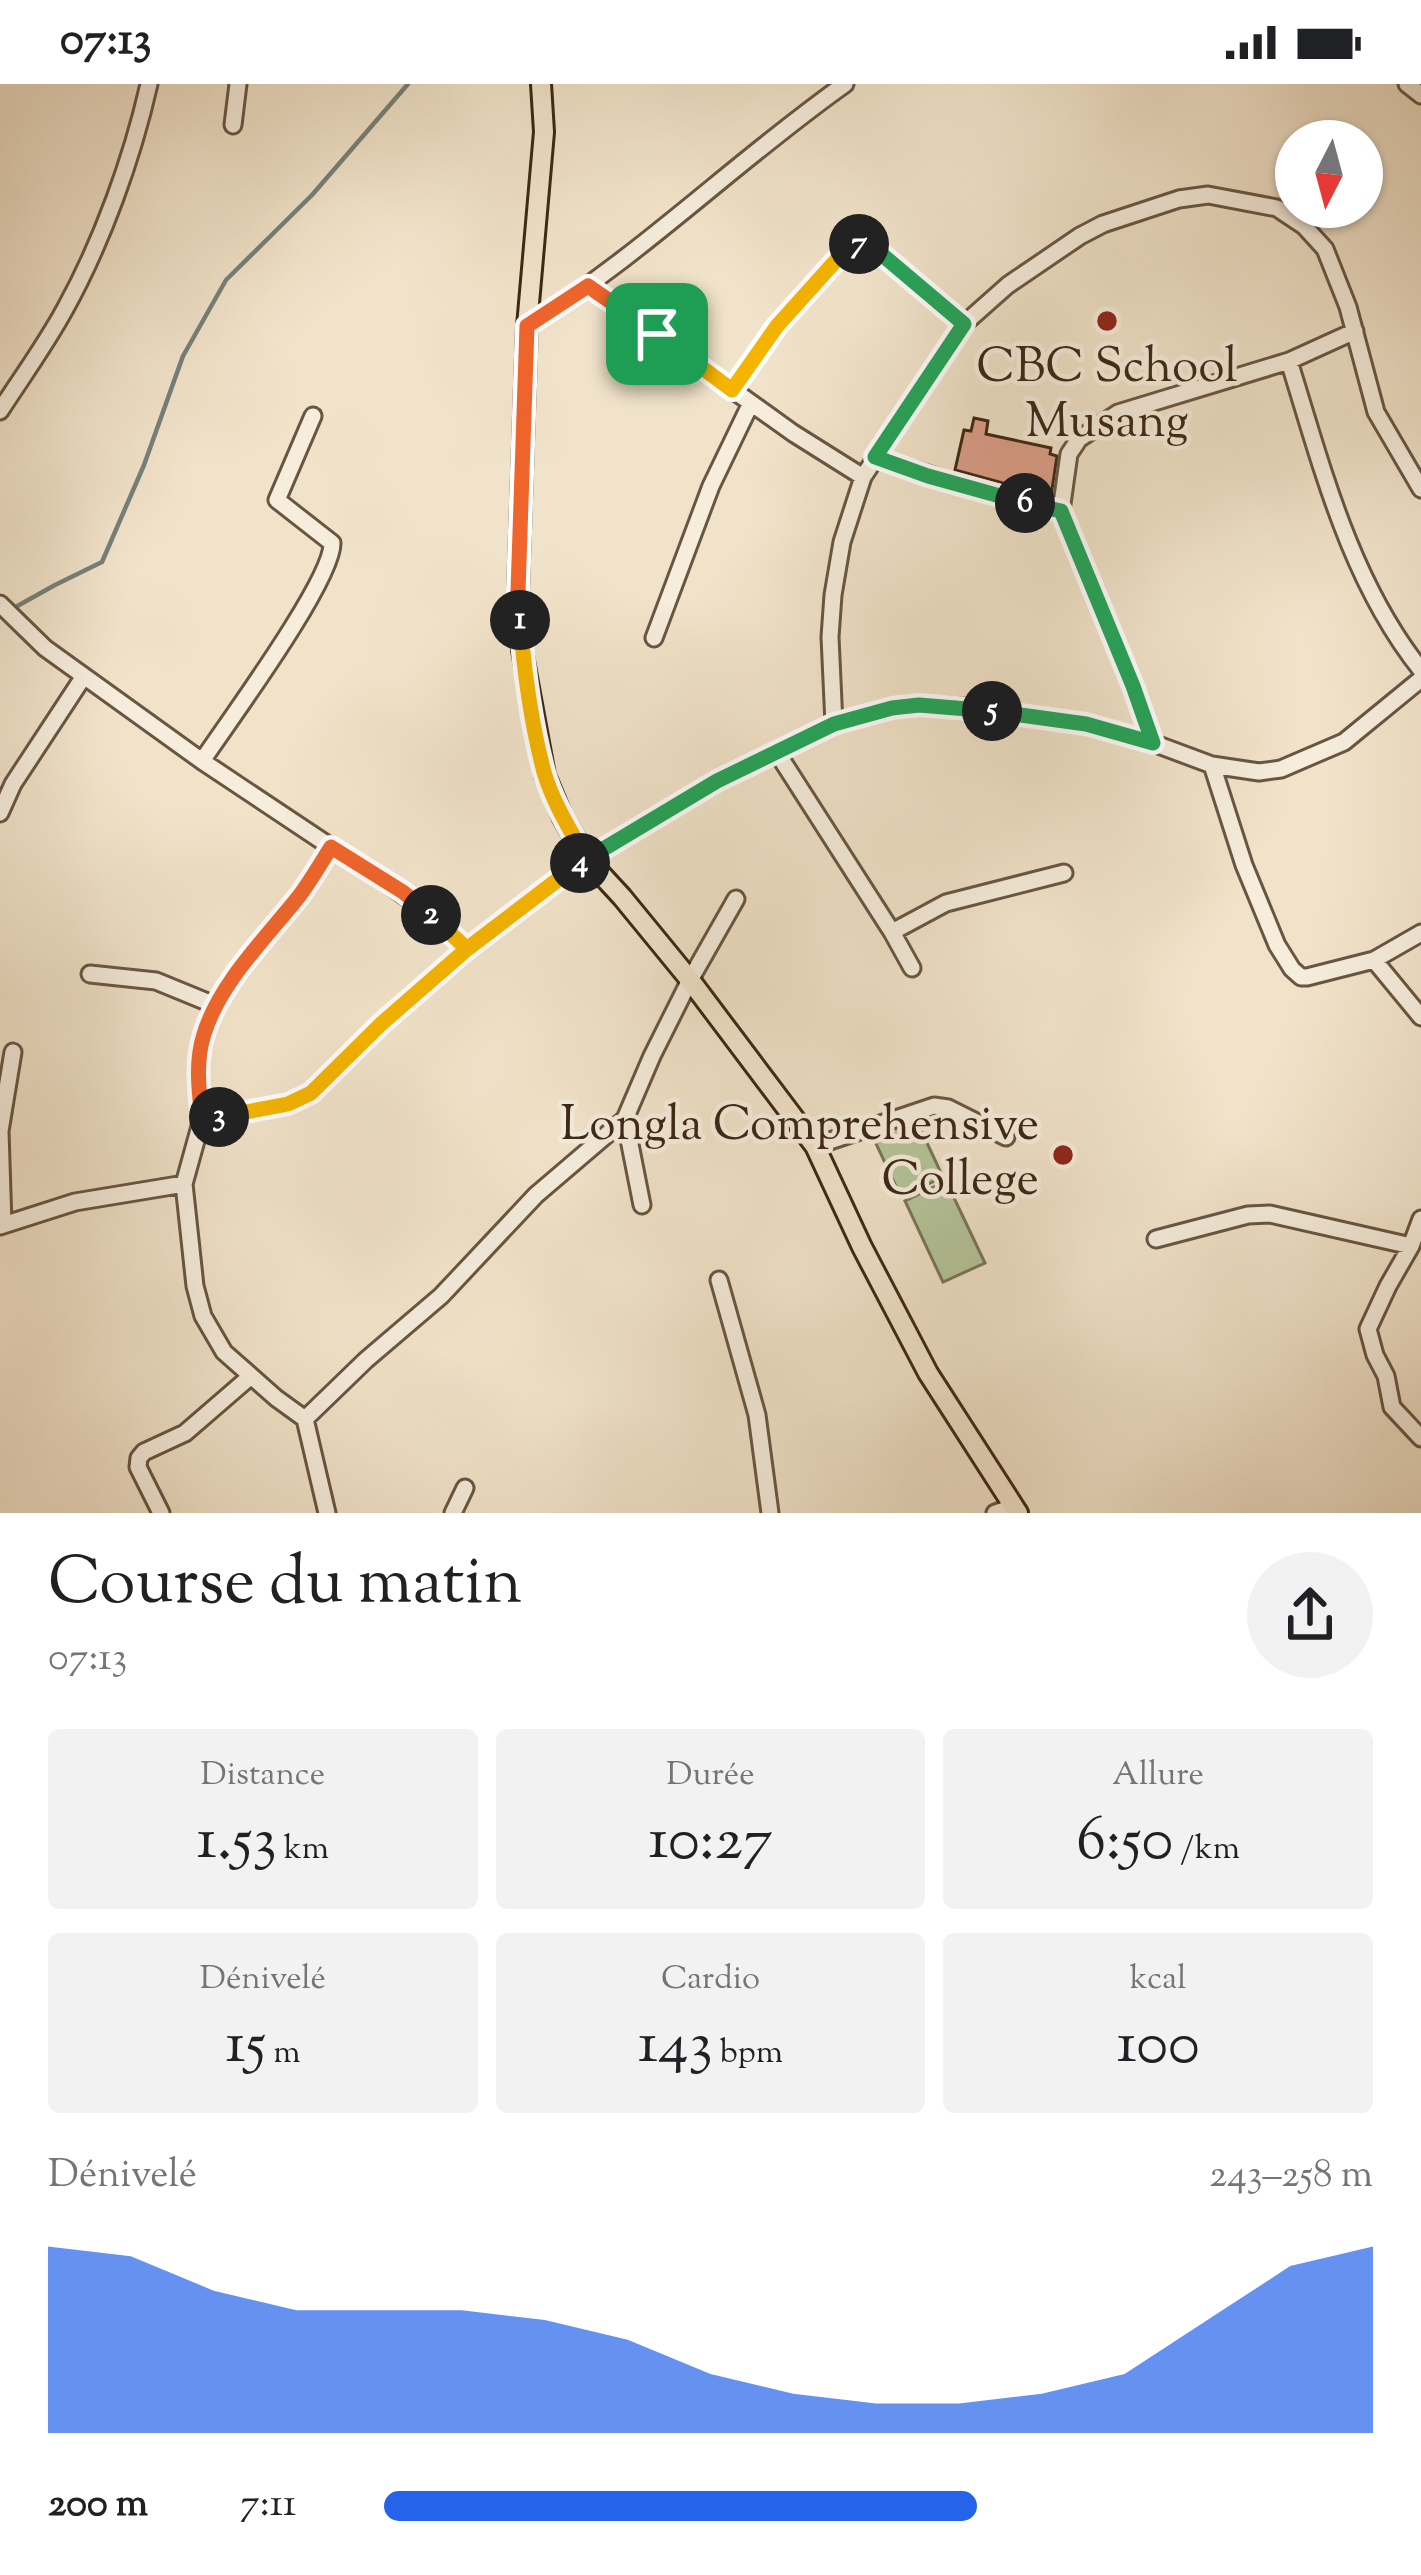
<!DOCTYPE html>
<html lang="fr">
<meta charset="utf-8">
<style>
body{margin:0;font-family:"Sorts Mill Goudy",serif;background:#f2f2f2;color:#202124;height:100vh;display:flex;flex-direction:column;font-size:45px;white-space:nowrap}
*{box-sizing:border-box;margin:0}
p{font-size:39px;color:#757577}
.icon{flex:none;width:66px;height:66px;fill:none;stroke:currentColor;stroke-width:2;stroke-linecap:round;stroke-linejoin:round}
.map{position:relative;height:1429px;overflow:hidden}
.sheet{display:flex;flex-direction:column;background:#fff;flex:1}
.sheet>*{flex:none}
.needle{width:78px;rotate:186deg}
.buttons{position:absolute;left:1275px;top:36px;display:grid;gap:24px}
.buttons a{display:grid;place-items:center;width:108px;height:108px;border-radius:50%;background:#fff;box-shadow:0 3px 9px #0004;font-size:60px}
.pin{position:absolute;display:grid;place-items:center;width:102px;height:102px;color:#fff;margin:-51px;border-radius:24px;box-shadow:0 6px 18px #0006}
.km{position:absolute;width:60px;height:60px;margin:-30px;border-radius:50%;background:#222;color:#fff;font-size:33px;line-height:60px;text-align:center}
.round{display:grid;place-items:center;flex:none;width:126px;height:126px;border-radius:63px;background:#f2f2f2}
.headline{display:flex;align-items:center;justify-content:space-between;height:204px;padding:0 48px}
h1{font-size:66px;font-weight:600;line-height:90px}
.figures{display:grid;grid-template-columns:repeat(3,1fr);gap:18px;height:204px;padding:12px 48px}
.figures div{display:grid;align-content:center;border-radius:12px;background:#f2f2f2;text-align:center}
.figures b{font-size:60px;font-weight:600}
.figures small{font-size:33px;font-weight:400}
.figures p{font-size:33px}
.chart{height:336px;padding:24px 48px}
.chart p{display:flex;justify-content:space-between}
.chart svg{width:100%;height:216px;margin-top:12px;fill:#2563eb;opacity:.7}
ul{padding:0 48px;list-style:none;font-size:39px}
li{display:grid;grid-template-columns:192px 144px 1fr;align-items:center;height:90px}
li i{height:30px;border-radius:15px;background:#2563eb}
.status{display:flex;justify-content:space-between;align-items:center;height:84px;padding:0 60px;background:#fff;direction:ltr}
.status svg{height:33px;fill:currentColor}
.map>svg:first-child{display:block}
.green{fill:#b5c59b;stroke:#787658;stroke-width:3}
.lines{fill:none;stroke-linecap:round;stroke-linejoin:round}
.stream{stroke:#76817a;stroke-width:4.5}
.building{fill:#db9d88;stroke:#3b2715;stroke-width:3}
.minor-casing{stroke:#685642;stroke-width:21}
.major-casing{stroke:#3b2715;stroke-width:24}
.minor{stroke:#f6eddd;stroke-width:15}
.major{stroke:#f1e3ca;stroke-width:18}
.split-1-casing{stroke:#fff;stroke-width:24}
.split-2-casing{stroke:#fff;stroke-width:24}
.split-3-casing{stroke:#fff;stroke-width:24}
.split-4-casing{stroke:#fff;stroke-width:24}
.split-5-casing{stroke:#fff;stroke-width:24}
.split-6-casing{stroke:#fff;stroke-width:24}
.split-7-casing{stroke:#fff;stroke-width:24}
.split-8-casing{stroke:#fff;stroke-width:24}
.split-1{stroke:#f0652b;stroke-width:15}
.split-2{stroke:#f5b400;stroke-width:15}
.split-3{stroke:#f0652b;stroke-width:15}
.split-4{stroke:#f5b400;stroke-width:15}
.split-5{stroke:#22a559;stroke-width:15}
.split-6{stroke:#22a559;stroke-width:15}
.split-7{stroke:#22a559;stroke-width:15}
.split-8{stroke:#f5b400;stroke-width:15}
.poi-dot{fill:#8f2418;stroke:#f6eddd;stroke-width:4.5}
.labels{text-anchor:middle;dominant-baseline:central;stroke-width:9;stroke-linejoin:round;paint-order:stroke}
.poi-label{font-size:48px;fill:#3b2715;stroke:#f6eddd}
</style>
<div class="status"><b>07:13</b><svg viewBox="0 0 49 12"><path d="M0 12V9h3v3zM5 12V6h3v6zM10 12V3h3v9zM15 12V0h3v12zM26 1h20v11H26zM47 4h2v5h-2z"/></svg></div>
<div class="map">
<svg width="1421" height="1429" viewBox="0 0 1421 1429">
<rect width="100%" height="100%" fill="#f1e3ca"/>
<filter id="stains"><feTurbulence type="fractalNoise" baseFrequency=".00167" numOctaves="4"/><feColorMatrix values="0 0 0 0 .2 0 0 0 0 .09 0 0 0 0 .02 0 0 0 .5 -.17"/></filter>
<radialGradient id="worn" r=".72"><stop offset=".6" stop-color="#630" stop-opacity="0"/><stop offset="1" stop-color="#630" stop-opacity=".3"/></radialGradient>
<path class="green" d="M913 1029 943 1093 901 1113 871 1049Z
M946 1097 985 1179 943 1198 905 1117Z"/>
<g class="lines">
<path class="stream" d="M12 525 55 501 102 478 144 381 183 272 226 196 312 111 408 0"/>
</g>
<path class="building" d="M974 334 988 337 986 350 1051 364 1050 370 1057 372 1051 412 955 386 964 346 971 347Z"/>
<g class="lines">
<defs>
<path id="minor" d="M1407 0 1421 11
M233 41 238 0
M588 202 793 349 863 393
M527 242C641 172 736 77 845 0
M1289 277C1322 383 1350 497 1421 586
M732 306 777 242 849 162 863 160 873 163 964 240
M0 327C22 293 46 260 65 225 102 158 132 75 149 0
M875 373 977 406 1061 427
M0 520 45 564 202 677 331 763
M654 554 711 402 751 319
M834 640 830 553 833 511 842 458 863 393 964 240 1008 201 1080 152 1103 140 1179 115 1208 111 1277 124 1304 142 1325 165 1348 223 1376 328 1421 405
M1153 659 1133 602 1061 427 1069 370 1079 355 1118 329 1289 277 1355 247
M776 667 892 848 912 884
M202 677C228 638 333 496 332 459L277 416 313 332
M1212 681 1244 781 1277 861 1292 885 1301 893H1307L1374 876 1421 849
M0 729 13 700 84 592
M892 848 946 819 1064 789
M1374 876 1421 933
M90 890 156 897 217 922
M202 1035C199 1007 195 978 204 950 220 896 267 855 300 811 311 796 321 779 331 763 380 794 426 823 467 865
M625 1035 642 1121
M815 1062 934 1022 948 1024 1006 1053
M1421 1135 1411 1162 1388 1202 1368 1245 1375 1271 1386 1292 1392 1323 1421 1354
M3 1141 0 1047 13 968
M0 1142 75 1118 184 1100
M1156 1155 1248 1131 1270 1130 1411 1162
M719 1196 757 1331 770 1429
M305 1335 366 1276 441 1212 536 1111 625 1035 652 972 690 896 736 815
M161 1429 138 1383 139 1374 144 1368 185 1349 251 1292
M327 1429 305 1335 276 1314 224 1268 203 1232 195 1202 184 1100 202 1035 288 1020 311 1009 381 940 467 865 586 774 717 697 834 640 892 624 919 621 964 623 1086 640 1153 659 1212 681 1259 688 1281 685 1344 658 1421 595
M453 1429 465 1404
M995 1429 1013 1423"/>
<path id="major" d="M541 0 544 48 527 242 518 507 522 566 545 691 562 732 586 774 622 813 690 896 815 1062 862 1163 928 1289 1018 1429"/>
</defs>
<use href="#minor" class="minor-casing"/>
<use href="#major" class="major-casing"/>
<use href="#minor" class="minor"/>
<use href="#major" class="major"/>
</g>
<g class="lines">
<defs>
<path id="split-1" d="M520 536 518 507 527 242 588 202 657 250"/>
<path id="split-2" d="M431 831 467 865 586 774C571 747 553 719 544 688 531 639 524 586 520 536"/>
<path id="split-3" d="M219 1033 202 1035C199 1007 195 978 204 950 220 898 267 853 300 811 311 796 321 779 331 763L403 808 431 831"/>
<path id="split-4" d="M219 1033 288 1020 311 1009 381 940 467 865 580 779"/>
<path id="split-5" d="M580 779 717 697 834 640 892 624 919 621 992 627"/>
<path id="split-6" d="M992 627 1086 640 1153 659 1133 602 1061 427 1025 419"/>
<path id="split-7" d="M859 160 873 163 964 240 875 373 928 392 1025 419"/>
<path id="split-8" d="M657 250 732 306 777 242 849 162 859 160"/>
</defs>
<use href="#split-1" class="split-1-casing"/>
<use href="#split-2" class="split-2-casing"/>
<use href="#split-3" class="split-3-casing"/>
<use href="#split-4" class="split-4-casing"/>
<use href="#split-5" class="split-5-casing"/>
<use href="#split-6" class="split-6-casing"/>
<use href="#split-7" class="split-7-casing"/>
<use href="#split-8" class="split-8-casing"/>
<use href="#split-1" class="split-1"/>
<use href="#split-2" class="split-2"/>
<use href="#split-3" class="split-3"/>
<use href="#split-4" class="split-4"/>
<use href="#split-5" class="split-5"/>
<use href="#split-6" class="split-6"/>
<use href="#split-7" class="split-7"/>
<use href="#split-8" class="split-8"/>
</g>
<g class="poi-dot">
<circle cx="1107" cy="237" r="12"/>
<circle cx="1063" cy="1071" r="12"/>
</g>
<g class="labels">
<g class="poi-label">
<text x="1107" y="285">CBC School<tspan x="1107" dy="55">Musang</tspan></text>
<text x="1039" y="1043" text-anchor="end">Longla Comprehensive<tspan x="1039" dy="55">College</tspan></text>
</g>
</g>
<rect width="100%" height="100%" filter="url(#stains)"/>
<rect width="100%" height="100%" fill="url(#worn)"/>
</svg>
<div class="buttons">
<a><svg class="needle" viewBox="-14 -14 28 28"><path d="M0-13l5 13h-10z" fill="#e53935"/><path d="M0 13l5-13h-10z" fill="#757577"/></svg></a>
</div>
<div class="pin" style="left:657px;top:250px;background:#1e9e55"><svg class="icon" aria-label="arrive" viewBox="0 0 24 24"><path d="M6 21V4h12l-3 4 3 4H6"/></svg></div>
<b class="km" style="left:520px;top:536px">1</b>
<b class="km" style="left:431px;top:831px">2</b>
<b class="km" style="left:219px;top:1033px">3</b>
<b class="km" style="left:580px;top:779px">4</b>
<b class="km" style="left:992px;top:627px">5</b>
<b class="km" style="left:1025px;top:419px">6</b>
<b class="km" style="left:859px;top:160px">7</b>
</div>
<section class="sheet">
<div class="headline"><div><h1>Course du matin</h1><p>07:13</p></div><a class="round"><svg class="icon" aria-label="share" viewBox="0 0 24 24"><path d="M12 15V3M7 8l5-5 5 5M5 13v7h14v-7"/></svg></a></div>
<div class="figures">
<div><p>Distance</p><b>1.53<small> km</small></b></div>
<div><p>Durée</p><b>10:27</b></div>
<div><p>Allure</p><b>6:50<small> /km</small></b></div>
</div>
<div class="figures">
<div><p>Dénivelé</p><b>15<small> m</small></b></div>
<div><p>Cardio</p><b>143<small> bpm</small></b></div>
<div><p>kcal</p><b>100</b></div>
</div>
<div class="chart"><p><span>Dénivelé</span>243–258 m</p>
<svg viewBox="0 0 160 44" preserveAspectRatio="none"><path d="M0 44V6L10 8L20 15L30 19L40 19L50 19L60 21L70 25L80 32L90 36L100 38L110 38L120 36L130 32L140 21L150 10L160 6V44z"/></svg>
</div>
<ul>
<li><b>200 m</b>7:11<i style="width:60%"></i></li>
</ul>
</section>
